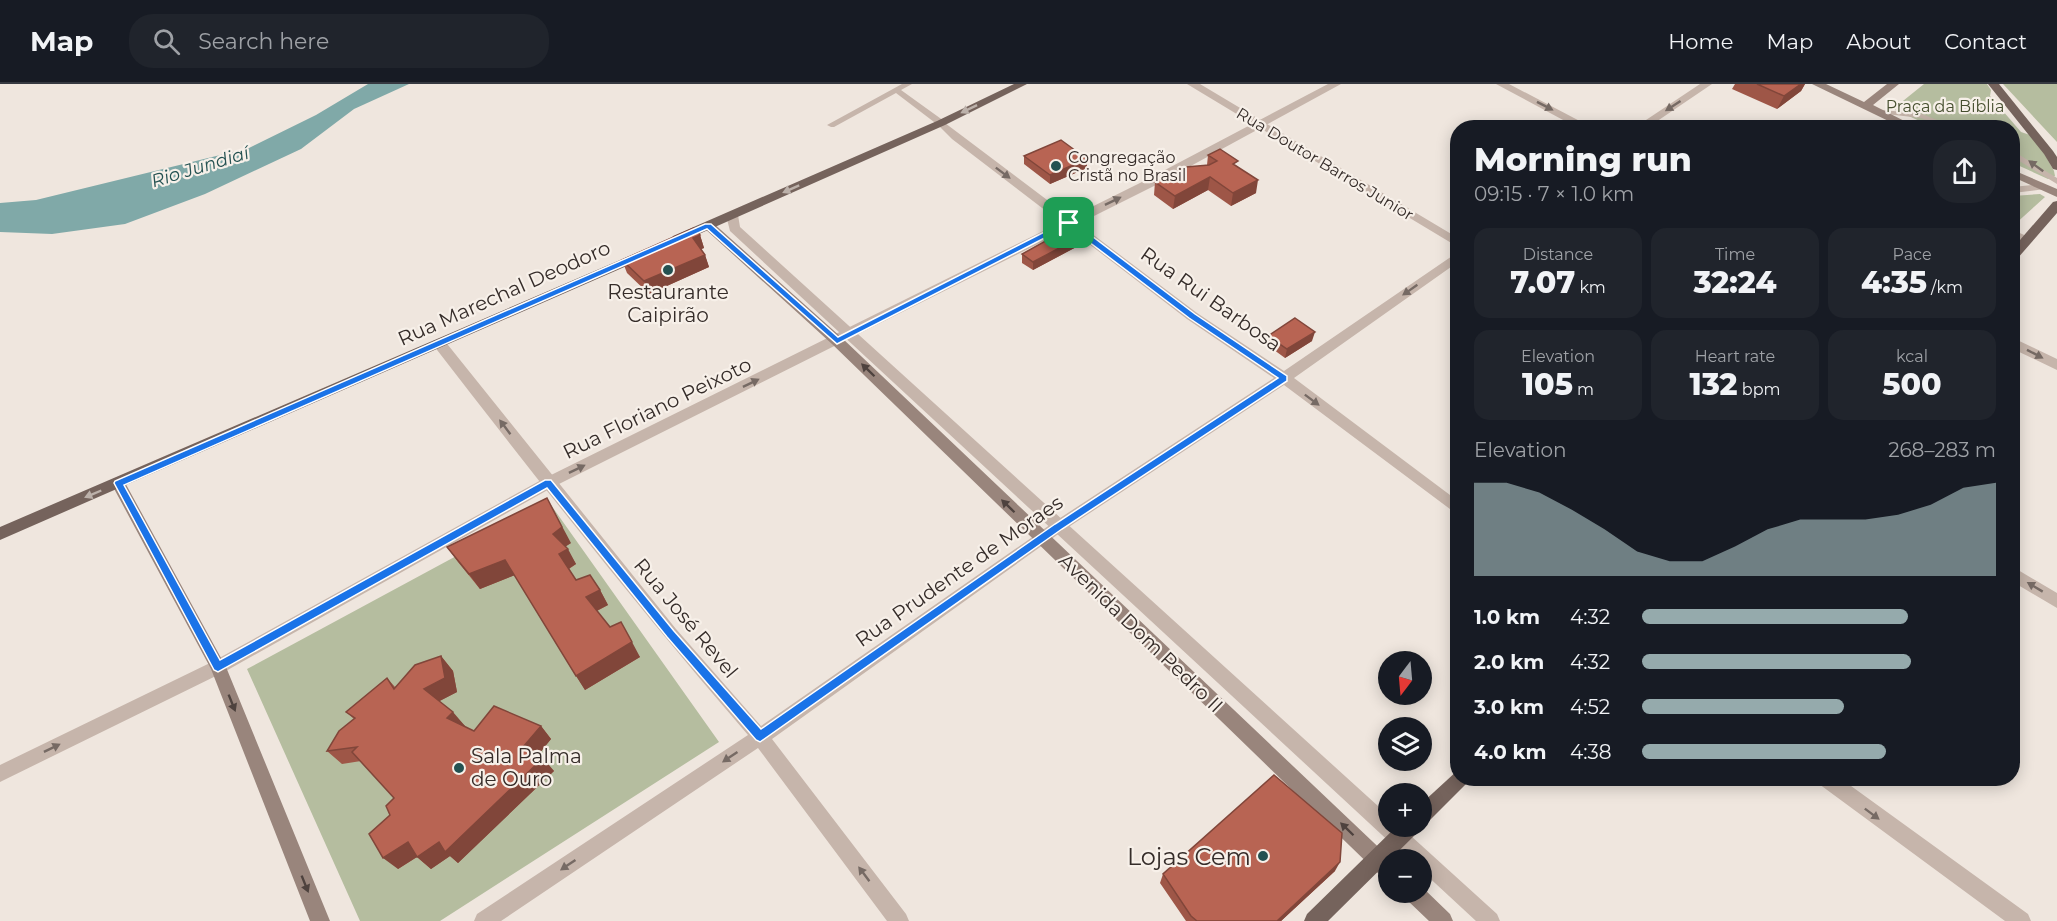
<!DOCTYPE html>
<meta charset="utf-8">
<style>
body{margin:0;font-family:Montserrat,sans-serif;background:#20242c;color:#f1f3f6;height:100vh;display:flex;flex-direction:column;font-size:22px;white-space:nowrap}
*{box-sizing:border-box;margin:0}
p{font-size:20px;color:#9ea1a6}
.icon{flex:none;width:33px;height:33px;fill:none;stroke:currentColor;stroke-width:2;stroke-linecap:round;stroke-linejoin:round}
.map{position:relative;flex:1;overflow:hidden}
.panel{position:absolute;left:1450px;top:36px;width:570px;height:666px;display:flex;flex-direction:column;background:#171b24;border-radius:24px;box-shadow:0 3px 15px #0003}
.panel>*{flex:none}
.needle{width:39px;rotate:196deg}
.fabs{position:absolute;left:1378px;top:567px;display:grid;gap:12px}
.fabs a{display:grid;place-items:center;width:54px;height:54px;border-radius:50%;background:#171b24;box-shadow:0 3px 15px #0003;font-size:30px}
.pin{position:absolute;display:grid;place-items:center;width:51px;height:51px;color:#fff;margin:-26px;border-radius:12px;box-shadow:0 3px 9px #0006}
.round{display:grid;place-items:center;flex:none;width:63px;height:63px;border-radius:24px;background:#20242c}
.head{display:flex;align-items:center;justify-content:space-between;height:102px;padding:0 24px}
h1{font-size:33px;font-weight:800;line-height:45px}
.figures{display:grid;grid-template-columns:repeat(3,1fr);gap:9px;height:102px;padding:6px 24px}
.figures div{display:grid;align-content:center;border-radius:15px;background:#20242c;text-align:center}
.figures b{font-size:30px;font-weight:800}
.figures small{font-size:16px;font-weight:400}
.figures p{font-size:16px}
.chart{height:168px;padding:12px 24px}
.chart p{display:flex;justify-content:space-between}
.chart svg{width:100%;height:108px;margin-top:6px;fill:#95aaac;opacity:.7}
ul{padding:0 24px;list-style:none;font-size:20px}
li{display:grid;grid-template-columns:96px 72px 1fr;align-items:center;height:45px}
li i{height:15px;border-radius:8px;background:#95aaac}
header{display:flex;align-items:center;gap:36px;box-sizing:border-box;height:84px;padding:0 30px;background:#171b24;border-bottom:2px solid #363941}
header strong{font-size:28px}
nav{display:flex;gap:33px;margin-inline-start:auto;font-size:21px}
.search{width:420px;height:54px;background:#20242c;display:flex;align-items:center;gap:15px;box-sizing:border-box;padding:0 21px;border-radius:24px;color:#9ea1a6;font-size:22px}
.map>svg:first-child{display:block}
.green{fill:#b5bd9f}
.water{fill:#80a9a8}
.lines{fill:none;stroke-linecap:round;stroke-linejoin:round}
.service{fill:#c6b5ab;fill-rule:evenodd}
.pedestrian{fill:#c6b5ab;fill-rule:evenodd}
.minor{fill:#c6b5ab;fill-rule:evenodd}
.tertiary{fill:#c6b5ab;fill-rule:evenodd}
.secondary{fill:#99857c;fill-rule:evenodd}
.primary{fill:#75635c;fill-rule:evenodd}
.wall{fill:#9e5647}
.shaded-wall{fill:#81463a}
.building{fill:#b86453;stroke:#81463a;stroke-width:1.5}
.oneway{fill:#766a64}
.oneway2{fill:#bcb1aa}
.oneway3{fill:#4e423e}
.route{fill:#1a73e8;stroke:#fff;stroke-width:1.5;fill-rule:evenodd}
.poi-dot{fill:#245151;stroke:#f7f0e9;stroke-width:2}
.labels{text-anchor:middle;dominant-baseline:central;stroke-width:4.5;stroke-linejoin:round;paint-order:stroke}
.far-park-label{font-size:16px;fill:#475030;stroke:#f7f0e9}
.far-poi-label{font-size:16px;fill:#352c29;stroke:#f7f0e9;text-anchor:start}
.far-street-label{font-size:16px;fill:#352c29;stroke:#f7f0e9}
.far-water-label{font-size:18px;font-style:italic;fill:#245151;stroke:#f7f0e9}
.poi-label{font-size:20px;fill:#352c29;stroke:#f7f0e9}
.street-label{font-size:20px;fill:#352c29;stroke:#f7f0e9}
.near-poi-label{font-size:24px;fill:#352c29;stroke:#f7f0e9;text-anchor:end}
</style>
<header>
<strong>Map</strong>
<div class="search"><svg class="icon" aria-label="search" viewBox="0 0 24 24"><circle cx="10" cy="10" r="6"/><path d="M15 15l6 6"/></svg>Search here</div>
<nav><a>Home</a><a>Map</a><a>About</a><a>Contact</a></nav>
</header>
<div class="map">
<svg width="2057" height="837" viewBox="0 0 2057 837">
<rect width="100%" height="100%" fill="#efe6de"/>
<path class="green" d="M1924 0H1987L1991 6 1990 12 2021 48 2030 51 2044 69 2054 87 2055 92 2048 95 2013 79V44L1933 43 1893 25Z
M2003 0H2057V58Z
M2040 110 2045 113 2013 142V112Z
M551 421 719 658 440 837H360L247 585Z"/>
<path class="water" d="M368 0H409L354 25 301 65 205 110 125 140 52 150 0 148V119L36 116 249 64 316 31Z"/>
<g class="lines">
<path class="service" d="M902 0H912L901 6 944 37V41H938L896 9 834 43H831L827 41Z
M1874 25 1922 30 1957 44H1945L1921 34 1877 29H1874Z
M2013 67 2057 94V100L2013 73Z
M2042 100 2045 101V105L2013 109V103Z
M2013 146 2031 154 2032 156 2028 159 2013 152Z"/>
<path class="pedestrian" d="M732 127 738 131 740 143 1389 732V742H1400L1497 830 1500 837H1476L1422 787V776H1409L730 147 726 131Z"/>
<path class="minor" d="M1187 0H1200L1458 154V163Z
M1496 0H1509L1593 44H1578Z
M1700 0H1712L1647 44H1634Z
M941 36 1197 229 1284 287 1458 168V178L1294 294 1458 417V431L1284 301 1064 446 772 655 906 830 909 837H887L758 664 501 837H474L477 830 748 651C639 525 536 394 434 262L432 259 434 256H444L676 545 761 642 1054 438 1274 294 1187 235 952 55 936 39Z
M2013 254 2057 275V286L2013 265Z
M2013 483 2057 509V524L2013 498Z
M1816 694H1840L2028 830 2031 837H2005L1819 700Z"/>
<path class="tertiary" d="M1328 0H1341L1154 102 553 403 224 588 0 698V681L212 578 543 395 1146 96Z"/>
<path class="secondary" d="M1812 0H1826L1864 18 1887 0H1899L1873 21 1918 44H1903Z
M2013 86 2057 105V113L2013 93Z
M708 137 712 138 842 254 1392 776H1389V795L1382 793 832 260 704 144 702 141Z
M118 393 123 395 226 583 330 837H310L211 585 111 399 113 395Z
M1422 803 1450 830 1453 837H1429L1406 815 1404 808H1422Z"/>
<path class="primary" d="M1014 0H1027L945 41 681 158H673L671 155 673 152 937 37Z
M1988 0H1999L2053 67 2057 73V86L2053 85 2044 70Z
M2057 117V129L2017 175 2013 176V164L2053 118Z
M641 167 645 168 647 171 645 174 0 456V443Z
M1458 686V694H1469L1466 700 1428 738 1422 741V719Z
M1397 742H1420L1418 748 1328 837H1304L1307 830Z"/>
</g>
<path class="wall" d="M1735 0H1805L1801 7 1777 25 1732 5Z
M1208 71 1237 82 1256 109 1231 122 1208 106 1173 125 1154 111 1155 98 1207 81Z
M1024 72 1087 84 1050 100 1024 80Z
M700 151 704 164 701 165 705 171 709 183 649 210 627 189 622 176Z
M1080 153V161L1033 186 1022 179V170Z
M1268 252 1312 257 1285 274 1266 260Z
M571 459 565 462 576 480 569 485 576 496 600 506 608 521 597 527 610 543 640 573 585 606 515 491 480 505 458 478 447 463Z
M441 572 453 587 457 608 439 617 465 642 464 643 474 647 541 642 551 655 538 671 554 687 458 779 450 772 431 785 417 773 398 785 390 731 394 714 361 677 342 680 327 667 354 635 346 628 387 594 395 603Z
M1335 787 1281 837H1186L1160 799 1163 790Z"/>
<path class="shaded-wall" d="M1801 0H1805L1801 7 1777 25 1784 12Z
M1087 75V84L1050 100V91Z
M1210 93 1208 106 1173 125 1175 112Z
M1258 96 1256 109 1231 122 1233 109Z
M700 151 704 164 696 167 693 154Z
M1080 153V161L1033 186V178Z
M705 171 709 183 649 210 644 197Z
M1315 248 1312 257 1285 274 1287 265Z
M547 414 571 459 562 465 553 450Z
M568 465 576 480 568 485 559 470Z
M505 476 515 491 480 505 469 490Z
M600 506 608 521 594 528 586 513Z
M632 558 640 573 585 606 576 592Z
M441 572 453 587 457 608 436 619 424 605Z
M453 628 465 642 459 648 447 634Z
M541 642 551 655 534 676 523 663Z
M543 674 554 687 458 779 450 772 431 785 417 773 420 771 398 785 383 774 408 758H439Z
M1340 778 1335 787 1281 837H1277Z"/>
<path class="building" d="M1757 0H1801L1784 12Z
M1061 56 1087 75 1050 91 1024 72Z
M1220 65 1238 77 1233 80 1258 96 1233 109 1210 93 1175 112 1155 98 1186 83 1209 81 1217 77 1208 71Z
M694 144 700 151 693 154 705 171 644 197 622 176Z
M1069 144 1080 153 1033 178 1022 170Z
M1295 234 1315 248 1287 265 1268 252Z
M547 414 562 443 553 450 568 465 559 470 576 496 590 491 600 506 586 513 610 543 621 538 632 558 576 592 505 476 469 490 447 463Z
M441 572 445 594 424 605 453 628 447 634 474 647 494 622 541 642 523 663 543 674 445 768 439 758 417 773 408 758 383 774 369 750 390 731 386 722 394 714 352 668 357 663 327 667 339 647 355 634 346 628 387 594 394 605 415 581Z
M1274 691 1342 749 1340 778 1277 837H1197L1191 832 1163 790Z"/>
<defs><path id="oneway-solid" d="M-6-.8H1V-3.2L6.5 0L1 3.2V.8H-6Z" transform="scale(1.5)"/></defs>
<g class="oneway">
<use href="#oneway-solid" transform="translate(1545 22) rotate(27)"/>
<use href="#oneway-solid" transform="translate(1673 22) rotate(147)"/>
<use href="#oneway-solid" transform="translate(2036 82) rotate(-144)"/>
<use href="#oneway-solid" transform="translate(1003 89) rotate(37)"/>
<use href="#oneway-solid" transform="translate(1113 117) rotate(-26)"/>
<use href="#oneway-solid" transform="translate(1410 206) rotate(145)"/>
<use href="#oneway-solid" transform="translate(2035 270) rotate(27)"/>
<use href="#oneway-solid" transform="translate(751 299) rotate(-26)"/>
<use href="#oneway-solid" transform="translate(1312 316) rotate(37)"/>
<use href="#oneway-solid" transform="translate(505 343) rotate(-127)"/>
<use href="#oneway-solid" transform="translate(577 385) rotate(-26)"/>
<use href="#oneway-solid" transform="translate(2035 503) rotate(-149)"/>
<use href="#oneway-solid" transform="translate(52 664) rotate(-26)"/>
<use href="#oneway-solid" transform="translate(730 673) rotate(146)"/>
<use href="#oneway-solid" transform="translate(1872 730) rotate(37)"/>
<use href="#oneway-solid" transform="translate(568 781) rotate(146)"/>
<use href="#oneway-solid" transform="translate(864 790) rotate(-127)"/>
</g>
<g class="oneway2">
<use href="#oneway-solid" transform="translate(969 25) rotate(154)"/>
<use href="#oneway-solid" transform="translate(791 105) rotate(156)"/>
<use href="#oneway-solid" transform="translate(93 410) rotate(157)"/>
</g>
<g class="oneway3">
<use href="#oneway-solid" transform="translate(868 286) rotate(-136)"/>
<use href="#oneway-solid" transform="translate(1008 422) rotate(-136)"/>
<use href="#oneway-solid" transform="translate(232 619) rotate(68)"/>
<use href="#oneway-solid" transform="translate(1347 745) rotate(-136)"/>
<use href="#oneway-solid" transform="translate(305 800) rotate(68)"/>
</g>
<path class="route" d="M1066 137H1072L1195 230 1287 292V297L1062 445 760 658 756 656 667 553 547 404 218 588 214 586 114 399 115 397 705 140H711L838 253ZM1068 142 1189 234 1278 294 1055 440 761 645 674 547 551 396H545L220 576 124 401 707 145 837 260Z"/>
<g class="poi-dot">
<circle cx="1056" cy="82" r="6"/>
<circle cx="668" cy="186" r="6"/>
<circle cx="459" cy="684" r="6"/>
<circle cx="1263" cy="772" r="6"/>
</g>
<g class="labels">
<g class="far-park-label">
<text x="1945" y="22">Praça da Bíblia</text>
</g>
<g class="far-poi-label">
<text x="1068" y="73">Congregação<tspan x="1068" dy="18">Cristã no Brasil</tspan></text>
</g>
<g class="far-street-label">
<text transform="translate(1325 80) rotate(31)">Rua Doutor Barros Junior</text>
</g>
<g class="far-water-label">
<text transform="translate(200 83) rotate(-17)">Rio Jundiaí</text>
</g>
<g class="poi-label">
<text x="668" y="208">Restaurante<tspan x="668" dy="23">Caipirão</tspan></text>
<text x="471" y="672" text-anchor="start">Sala Palma<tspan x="471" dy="23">de Ouro</tspan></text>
</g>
<g class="street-label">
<text transform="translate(504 209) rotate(-24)">Rua Marechal Deodoro</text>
<text transform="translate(1211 215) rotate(35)">Rua Rui Barbosa</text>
<text transform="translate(657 324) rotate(-26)">Rua Floriano Peixoto</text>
<text transform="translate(959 487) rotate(-35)">Rua Prudente de Moraes</text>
<text transform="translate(686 534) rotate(50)">Rua José Revel</text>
<text transform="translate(1141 549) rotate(44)">Avenida Dom Pedro II</text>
</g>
<g class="near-poi-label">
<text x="1251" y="772">Lojas Cem</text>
</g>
</g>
</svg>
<div class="fabs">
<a><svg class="needle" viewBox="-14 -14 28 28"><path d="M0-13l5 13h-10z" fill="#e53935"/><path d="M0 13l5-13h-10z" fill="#9ea1a6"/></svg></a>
<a><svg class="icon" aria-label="layers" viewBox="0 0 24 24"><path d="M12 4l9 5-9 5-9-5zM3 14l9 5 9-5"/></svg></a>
<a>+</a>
<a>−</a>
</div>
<div class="pin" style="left:1069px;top:139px;background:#1e9e55"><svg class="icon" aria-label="arrive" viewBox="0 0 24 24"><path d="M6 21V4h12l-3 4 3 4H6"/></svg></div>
<section class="panel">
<div class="head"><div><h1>Morning run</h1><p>09:15 · 7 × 1.0 km</p></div><a class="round"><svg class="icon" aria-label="share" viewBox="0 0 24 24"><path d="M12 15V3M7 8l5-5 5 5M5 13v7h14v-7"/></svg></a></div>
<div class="figures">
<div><p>Distance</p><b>7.07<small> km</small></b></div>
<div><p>Time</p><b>32:24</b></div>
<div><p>Pace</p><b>4:35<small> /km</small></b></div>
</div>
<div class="figures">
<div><p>Elevation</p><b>105<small> m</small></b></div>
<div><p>Heart rate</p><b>132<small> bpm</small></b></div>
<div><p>kcal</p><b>500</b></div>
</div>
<div class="chart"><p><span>Elevation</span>268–283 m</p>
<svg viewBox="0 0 160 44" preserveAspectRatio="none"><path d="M0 44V6L10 6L20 10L30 17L40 25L50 34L60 38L70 38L80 32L90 25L100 21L110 21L120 21L130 19L140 15L150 8L160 6V44z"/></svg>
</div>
<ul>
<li><b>1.0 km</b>4:32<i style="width:75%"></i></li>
<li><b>2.0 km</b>4:32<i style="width:76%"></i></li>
<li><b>3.0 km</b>4:52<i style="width:57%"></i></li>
<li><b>4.0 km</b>4:38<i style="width:69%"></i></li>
</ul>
</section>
</div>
